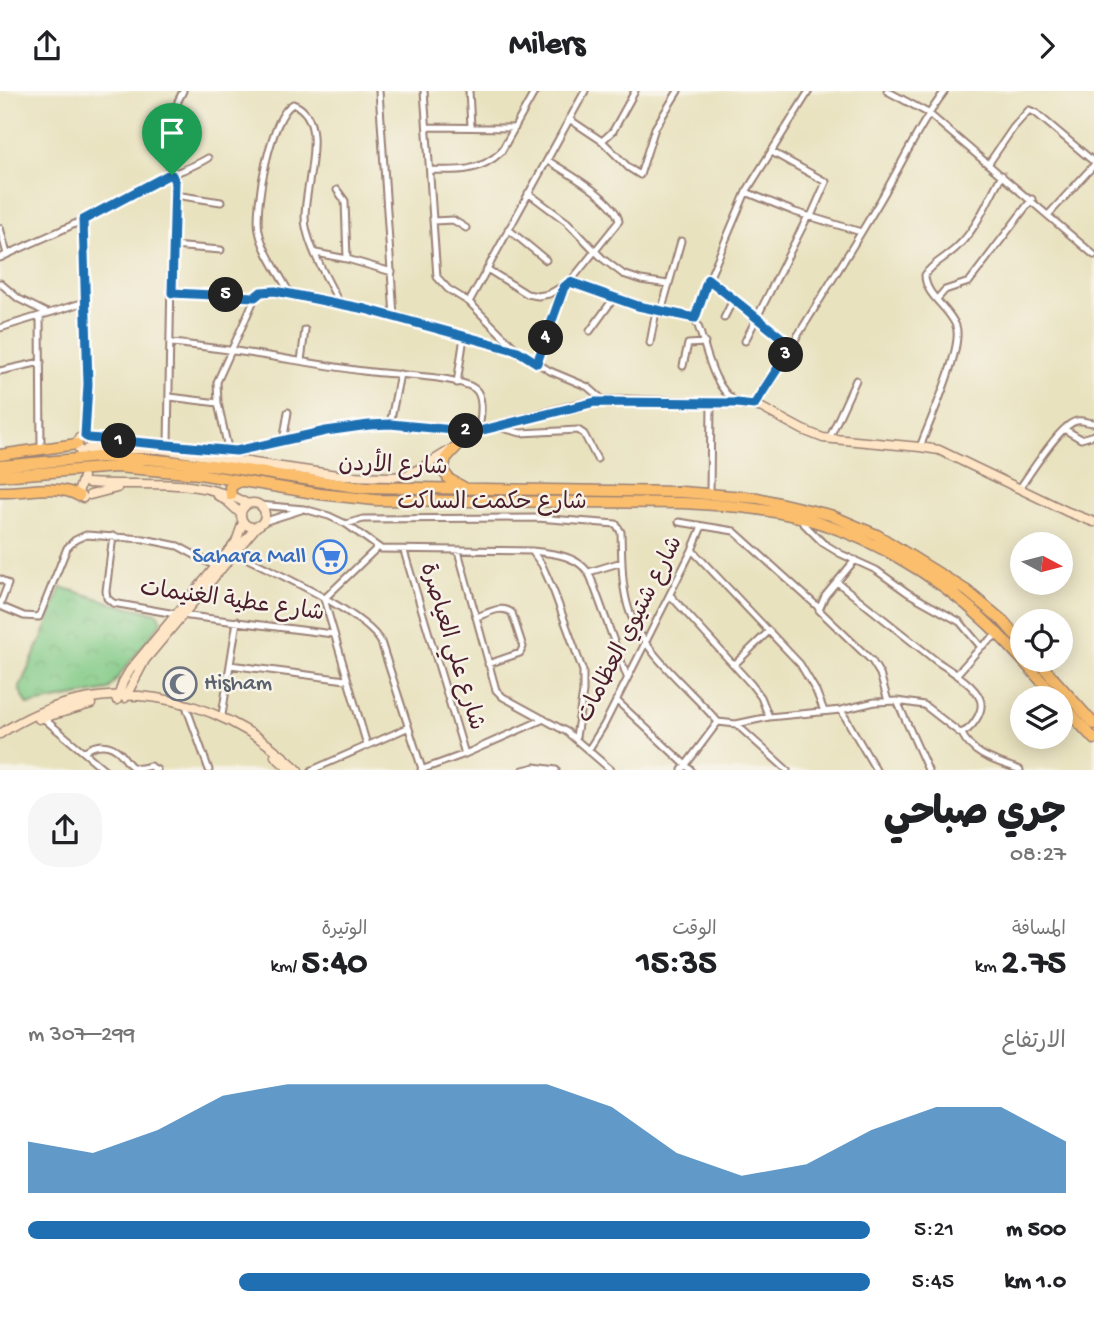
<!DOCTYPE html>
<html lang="ar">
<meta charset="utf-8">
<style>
body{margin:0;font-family:"Gochi Hand","Playpen Sans Arabic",sans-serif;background:#f6f6f6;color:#202124;direction:rtl;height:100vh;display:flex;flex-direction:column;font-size:26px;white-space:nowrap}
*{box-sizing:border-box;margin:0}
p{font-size:23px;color:#757577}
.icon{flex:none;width:38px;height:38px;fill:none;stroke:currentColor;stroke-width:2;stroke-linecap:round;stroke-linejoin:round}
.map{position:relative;height:679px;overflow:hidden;direction:ltr}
.side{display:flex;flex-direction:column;background:#fff;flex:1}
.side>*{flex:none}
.needle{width:46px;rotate:97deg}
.fabs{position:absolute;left:1010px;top:441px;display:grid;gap:14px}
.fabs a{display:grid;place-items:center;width:63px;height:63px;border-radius:50%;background:#fff;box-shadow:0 4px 18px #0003;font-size:35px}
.pin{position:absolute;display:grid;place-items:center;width:60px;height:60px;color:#fff;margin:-72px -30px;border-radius:50% 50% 50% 0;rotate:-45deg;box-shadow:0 0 7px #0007}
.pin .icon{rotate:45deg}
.km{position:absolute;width:35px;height:35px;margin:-18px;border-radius:50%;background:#222;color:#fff;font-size:19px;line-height:35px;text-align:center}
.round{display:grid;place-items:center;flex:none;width:74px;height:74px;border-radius:28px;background:#f6f6f6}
.summary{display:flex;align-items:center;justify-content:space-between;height:119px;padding:0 28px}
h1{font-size:38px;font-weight:800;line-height:52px}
.stats{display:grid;grid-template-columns:repeat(3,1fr);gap:10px;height:119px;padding:7px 28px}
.stats div{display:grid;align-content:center}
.stats b{font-size:35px;font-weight:800}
.stats small{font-size:19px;font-weight:400}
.stats p{font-size:19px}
.chart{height:196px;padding:14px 28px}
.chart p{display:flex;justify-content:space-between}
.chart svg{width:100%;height:126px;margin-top:7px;fill:#1f6fb2;opacity:.7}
ul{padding:0 28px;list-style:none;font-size:23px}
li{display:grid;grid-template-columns:112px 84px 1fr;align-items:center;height:52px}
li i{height:18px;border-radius:9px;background:#1f6fb2}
header{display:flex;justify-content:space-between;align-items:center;height:91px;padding:0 28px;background:#fff;font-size:32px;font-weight:800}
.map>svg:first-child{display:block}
.park{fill:url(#park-crowns);stroke:#66755a;stroke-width:2}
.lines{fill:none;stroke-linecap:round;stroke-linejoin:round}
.street-casing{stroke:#9a8075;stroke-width:9}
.secondary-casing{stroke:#9a8075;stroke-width:11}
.highway-casing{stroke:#9a8075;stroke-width:13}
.street{stroke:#fff;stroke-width:5}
.secondary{stroke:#fde5c5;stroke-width:8}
.highway{stroke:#fabe6d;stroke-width:10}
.route-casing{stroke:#fff;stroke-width:14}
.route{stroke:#1f6fb2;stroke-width:9}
.labels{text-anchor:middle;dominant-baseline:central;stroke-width:5;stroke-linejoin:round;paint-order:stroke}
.street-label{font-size:23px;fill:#4a1f2b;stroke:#f7f3e8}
.shop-label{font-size:23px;fill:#366cbe;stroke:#f7f3e8;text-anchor:end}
.worship-label{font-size:23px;fill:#5b616d;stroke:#f7f3e8;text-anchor:start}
</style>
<header><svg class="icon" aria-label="forward" viewBox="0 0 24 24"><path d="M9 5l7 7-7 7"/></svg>Milers<svg class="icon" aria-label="share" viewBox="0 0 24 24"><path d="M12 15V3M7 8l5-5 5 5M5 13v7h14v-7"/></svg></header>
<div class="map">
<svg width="1094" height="679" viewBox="0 0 1094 679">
<defs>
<pattern id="park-crowns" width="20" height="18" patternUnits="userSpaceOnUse" patternTransform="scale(1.75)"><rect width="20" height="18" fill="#83cb88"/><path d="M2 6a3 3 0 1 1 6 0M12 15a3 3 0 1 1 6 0" fill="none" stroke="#73ae76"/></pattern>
</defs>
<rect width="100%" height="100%" fill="#f7f3e8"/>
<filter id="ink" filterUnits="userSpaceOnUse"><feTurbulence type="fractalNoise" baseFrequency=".0143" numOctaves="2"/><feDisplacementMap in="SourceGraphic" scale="14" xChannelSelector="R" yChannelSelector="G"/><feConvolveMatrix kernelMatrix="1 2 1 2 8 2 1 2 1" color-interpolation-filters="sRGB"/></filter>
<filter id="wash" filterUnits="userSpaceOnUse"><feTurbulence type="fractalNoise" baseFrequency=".00686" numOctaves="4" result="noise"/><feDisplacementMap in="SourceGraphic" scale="28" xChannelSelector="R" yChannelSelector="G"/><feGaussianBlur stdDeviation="1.57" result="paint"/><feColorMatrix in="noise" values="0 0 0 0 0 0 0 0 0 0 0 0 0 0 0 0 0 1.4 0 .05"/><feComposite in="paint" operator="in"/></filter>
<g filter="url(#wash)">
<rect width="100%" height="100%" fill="#e9e2bf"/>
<path class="park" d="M61 496 119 514 157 522 162 530 108 599 28 614 19 598 46 538Z"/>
</g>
<g filter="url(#ink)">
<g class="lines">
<defs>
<path id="street" d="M379 0 394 225
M424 0 437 186 448 198 469 211 518 260 550 280 588 296 604 310
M469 0 471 35
M887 0 928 22 1094 164
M569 28 602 50 629 77 640 84 655 37 678 0
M427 36 515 37
M602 50 613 40 635 0
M772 61 826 91 811 125
M989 72 1013 37 1029 19 1036 22 1094 71
M430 79C458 80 480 81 501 61L535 0
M337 99 345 110 347 168
M746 101 795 121 861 141
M528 102 567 131 603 168 623 183 641 189 668 193
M175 104 221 111
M1049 123 1094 74
M83 129 87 293 85 345
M433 130 453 129 466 137
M0 137 7 163
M508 138 546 169
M172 155 221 159
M316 162 347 168 392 181
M0 167C39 148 79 133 117 112 127 107 135 100 144 95 165 84 187 80 208 67
M487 178 527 203 538 205 549 203 570 191 619 130C615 108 566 81 547 69
M708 188 792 255
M570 191 661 221 695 227
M0 192 19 208 47 222
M172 202 255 207
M290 203C280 183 263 161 259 140 254 116 271 24 293 13 334 29 299 105 306 136 311 162 328 188 339 212
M937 208 945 199 969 191 1032 108
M469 211 585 0
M661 221 681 150
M40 225 41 359
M724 227 734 207
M0 237 85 211
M590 240 614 207
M745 250 808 125
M171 252C236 258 299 271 363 280 389 284 456 284 475 298 485 306 480 329 479 340
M650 252 656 220
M301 270 305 239
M537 272 564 196
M683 275 688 253 705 252
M0 280 41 271
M457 292 464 246
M170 306 218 312
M737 312C710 294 707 255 695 227L696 219 746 101 809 0
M754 314C797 246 839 179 880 110 902 73 919 34 945 0
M390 333 400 283
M498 336 521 342 578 339 584 343 597 368
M1064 338 1081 348 1094 344
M829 348 856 289
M283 351 288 321
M168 353 171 184 175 91 169 80 178 10 183 0
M920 356C929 332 964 256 956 235 949 216 925 205 925 184 933 171 948 166 958 155 978 136 988 108 1002 84
M226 362 227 353 218 312 217 291 255 207 261 201 290 203 365 218 518 260
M1019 398C1030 383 1061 332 1077 330 1082 329 1089 332 1094 332
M710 403 711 312
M259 414 304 418 329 425 346 433 381 458 532 460C553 462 582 465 591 487L627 586
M798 427 823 452 841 463 876 479 908 502 960 531 981 556
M263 431 301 419
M679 431 734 440 818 516
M346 433 363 428 537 427 616 433 621 441C622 468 621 497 630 522 644 563 690 598 718 631
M113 445 106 500 107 507 113 512 181 524 333 543
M692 459 800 573 816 600 824 620
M404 460 465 663
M458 460 496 599 503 606 567 641 611 679
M532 460 542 474 554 501 583 580V601L576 646
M236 462C271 480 363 520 381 551L422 678
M855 469 825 505 819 519 872 570 880 583 888 610
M589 481 622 471
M0 488 8 493 0 514
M670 504 751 593 761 606 769 626
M324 508 367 654
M324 508 377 457
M0 515 24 525 39 526 67 457 75 449 86 444 144 448 178 455 215 475
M477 526C488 522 502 513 512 522L523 556 520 562 488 573
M230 574 346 589
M734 574 769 540
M956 584 981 556 998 543
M616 609 691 679
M897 610 928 679
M188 614 187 618 209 679
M841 619 876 679
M222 624 237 530
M43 627 105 679
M718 631 736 633 769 626 841 619 875 611 897 610 924 614 960 642C971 640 985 620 980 608 973 592 949 579 935 569 902 543 870 517 837 491
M736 633 787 679
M962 643C974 666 997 670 1020 679
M589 658 604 634 692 459 702 435
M84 661C96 652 110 651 121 663 125 667 128 674 133 676 138 679 145 676 150 675L157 679
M312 679 407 637
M421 679 465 663 544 628
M523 679 535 676 556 679
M682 679 718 631"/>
<path id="secondary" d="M89 347 236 360 326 340 369 334 390 333 475 341 572 315 595 311 626 309 747 313 762 317 803 339 823 347 920 356 939 359 1068 421 1094 431
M87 358H159L344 385 391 386 404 385 423 376 457 355 475 341
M81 363 77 353 79 347 87 345 90 352
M83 386 78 402 83 407
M88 392C143 396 198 385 248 413
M90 404 117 397
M217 404 228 411 241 423
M241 424a12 12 0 1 1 24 0a12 12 0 1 1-24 0Z
M125 607 145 569 257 435
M117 609 123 591 130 579 236 451 243 431
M39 628 91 613
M0 643C98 577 216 600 298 679
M275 665 290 679"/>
<path id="highway" d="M457 355 446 367 443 380 450 389 463 396
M0 364 77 353
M0 375 99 366 147 368 219 375 356 396 682 401 758 407 830 424 877 444 967 500 1003 530 1022 552
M0 385 116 376 199 383 320 403 375 409 682 412C720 414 757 416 794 425 865 442 935 482 988 533 1012 556 1034 583 1057 607
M0 401C25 402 57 392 79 405
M231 404 230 396 240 390
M1037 569 1094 633
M1060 611 1094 648"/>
</defs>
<use href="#street" class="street-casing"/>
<use href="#secondary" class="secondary-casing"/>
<use href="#highway" class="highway-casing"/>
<use href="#street" class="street"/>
<use href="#secondary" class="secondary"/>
<use href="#highway" class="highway"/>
</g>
</g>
<g class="lines" filter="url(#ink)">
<defs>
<path id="route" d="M168 84H172L175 91 172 202 255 206 261 201 275 200 365 218 518 260 537 272 564 196 570 191 638 215 695 227 708 188 792 255 754 314 737 312 595 311 475 341 390 333 369 334 326 340 236 360 89 347 85 345 88 293 83 129Z"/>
</defs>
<use href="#route" class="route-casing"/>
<use href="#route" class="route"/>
</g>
<defs>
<symbol id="supermarket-ring" viewBox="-11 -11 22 22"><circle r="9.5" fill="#f7f3e8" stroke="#3f7fe0" stroke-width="1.5"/><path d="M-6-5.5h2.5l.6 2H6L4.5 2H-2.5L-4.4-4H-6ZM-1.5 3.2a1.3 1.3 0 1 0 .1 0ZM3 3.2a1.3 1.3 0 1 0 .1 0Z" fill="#3f7fe0"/></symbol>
<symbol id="mosque-ring" viewBox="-11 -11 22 22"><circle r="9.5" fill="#f7f3e8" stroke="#6b7280" stroke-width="1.5"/><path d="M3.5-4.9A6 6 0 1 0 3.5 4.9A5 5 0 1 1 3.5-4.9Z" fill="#6b7280"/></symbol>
</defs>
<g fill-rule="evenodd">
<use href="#supermarket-ring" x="311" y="447" width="38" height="38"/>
<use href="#mosque-ring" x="161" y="574" width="38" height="38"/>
</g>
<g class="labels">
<g class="street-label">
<text transform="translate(393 376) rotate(2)">شارع الأردن</text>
<text x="492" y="412">شارع حكمت الساكت</text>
<text transform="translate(232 511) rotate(8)">شارع عطية الغنيمات</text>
<text transform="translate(631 539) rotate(-63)">شارع شتيوي العظامات</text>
<text transform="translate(451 556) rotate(73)">شارع علي العياصرة</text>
</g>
<g class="shop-label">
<text x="306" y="466">Sahara Mall</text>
</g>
<g class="worship-label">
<text x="204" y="593">Hisham</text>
</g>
</g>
</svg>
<div class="fabs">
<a><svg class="needle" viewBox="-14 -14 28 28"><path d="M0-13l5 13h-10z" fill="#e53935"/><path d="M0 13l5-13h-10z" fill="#757577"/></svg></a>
<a><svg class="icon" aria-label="locate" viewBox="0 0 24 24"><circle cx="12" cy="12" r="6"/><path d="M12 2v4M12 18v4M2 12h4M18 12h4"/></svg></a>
<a><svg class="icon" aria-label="layers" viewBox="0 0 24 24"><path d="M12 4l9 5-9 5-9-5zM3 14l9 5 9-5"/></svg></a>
</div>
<div class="pin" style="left:172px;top:84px;background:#1e9e55"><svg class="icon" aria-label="arrive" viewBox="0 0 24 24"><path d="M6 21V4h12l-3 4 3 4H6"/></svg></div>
<b class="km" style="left:119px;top:350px">1</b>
<b class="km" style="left:466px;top:340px">2</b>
<b class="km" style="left:786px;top:264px">3</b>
<b class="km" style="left:546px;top:247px">4</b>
<b class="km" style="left:226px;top:204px">5</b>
</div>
<section class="side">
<div class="summary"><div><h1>جري صباحي</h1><p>08:27</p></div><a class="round"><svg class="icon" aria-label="share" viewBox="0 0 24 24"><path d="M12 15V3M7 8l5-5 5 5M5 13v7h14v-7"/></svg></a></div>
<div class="stats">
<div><p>المسافة</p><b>2.75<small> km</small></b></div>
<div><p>الوقت</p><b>15:35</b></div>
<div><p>الوتيرة</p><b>5:40<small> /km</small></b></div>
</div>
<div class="chart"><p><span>الارتفاع</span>299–307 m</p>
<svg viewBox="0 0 160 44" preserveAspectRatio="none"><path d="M0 44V26L10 30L20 22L30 10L40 6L50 6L60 6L70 6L80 6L90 14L100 30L110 38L120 34L130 22L140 14L150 14L160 26V44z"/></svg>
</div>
<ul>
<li><b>500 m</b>5:21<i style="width:100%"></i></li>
<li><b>1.0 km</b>5:45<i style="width:75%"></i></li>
</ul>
</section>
